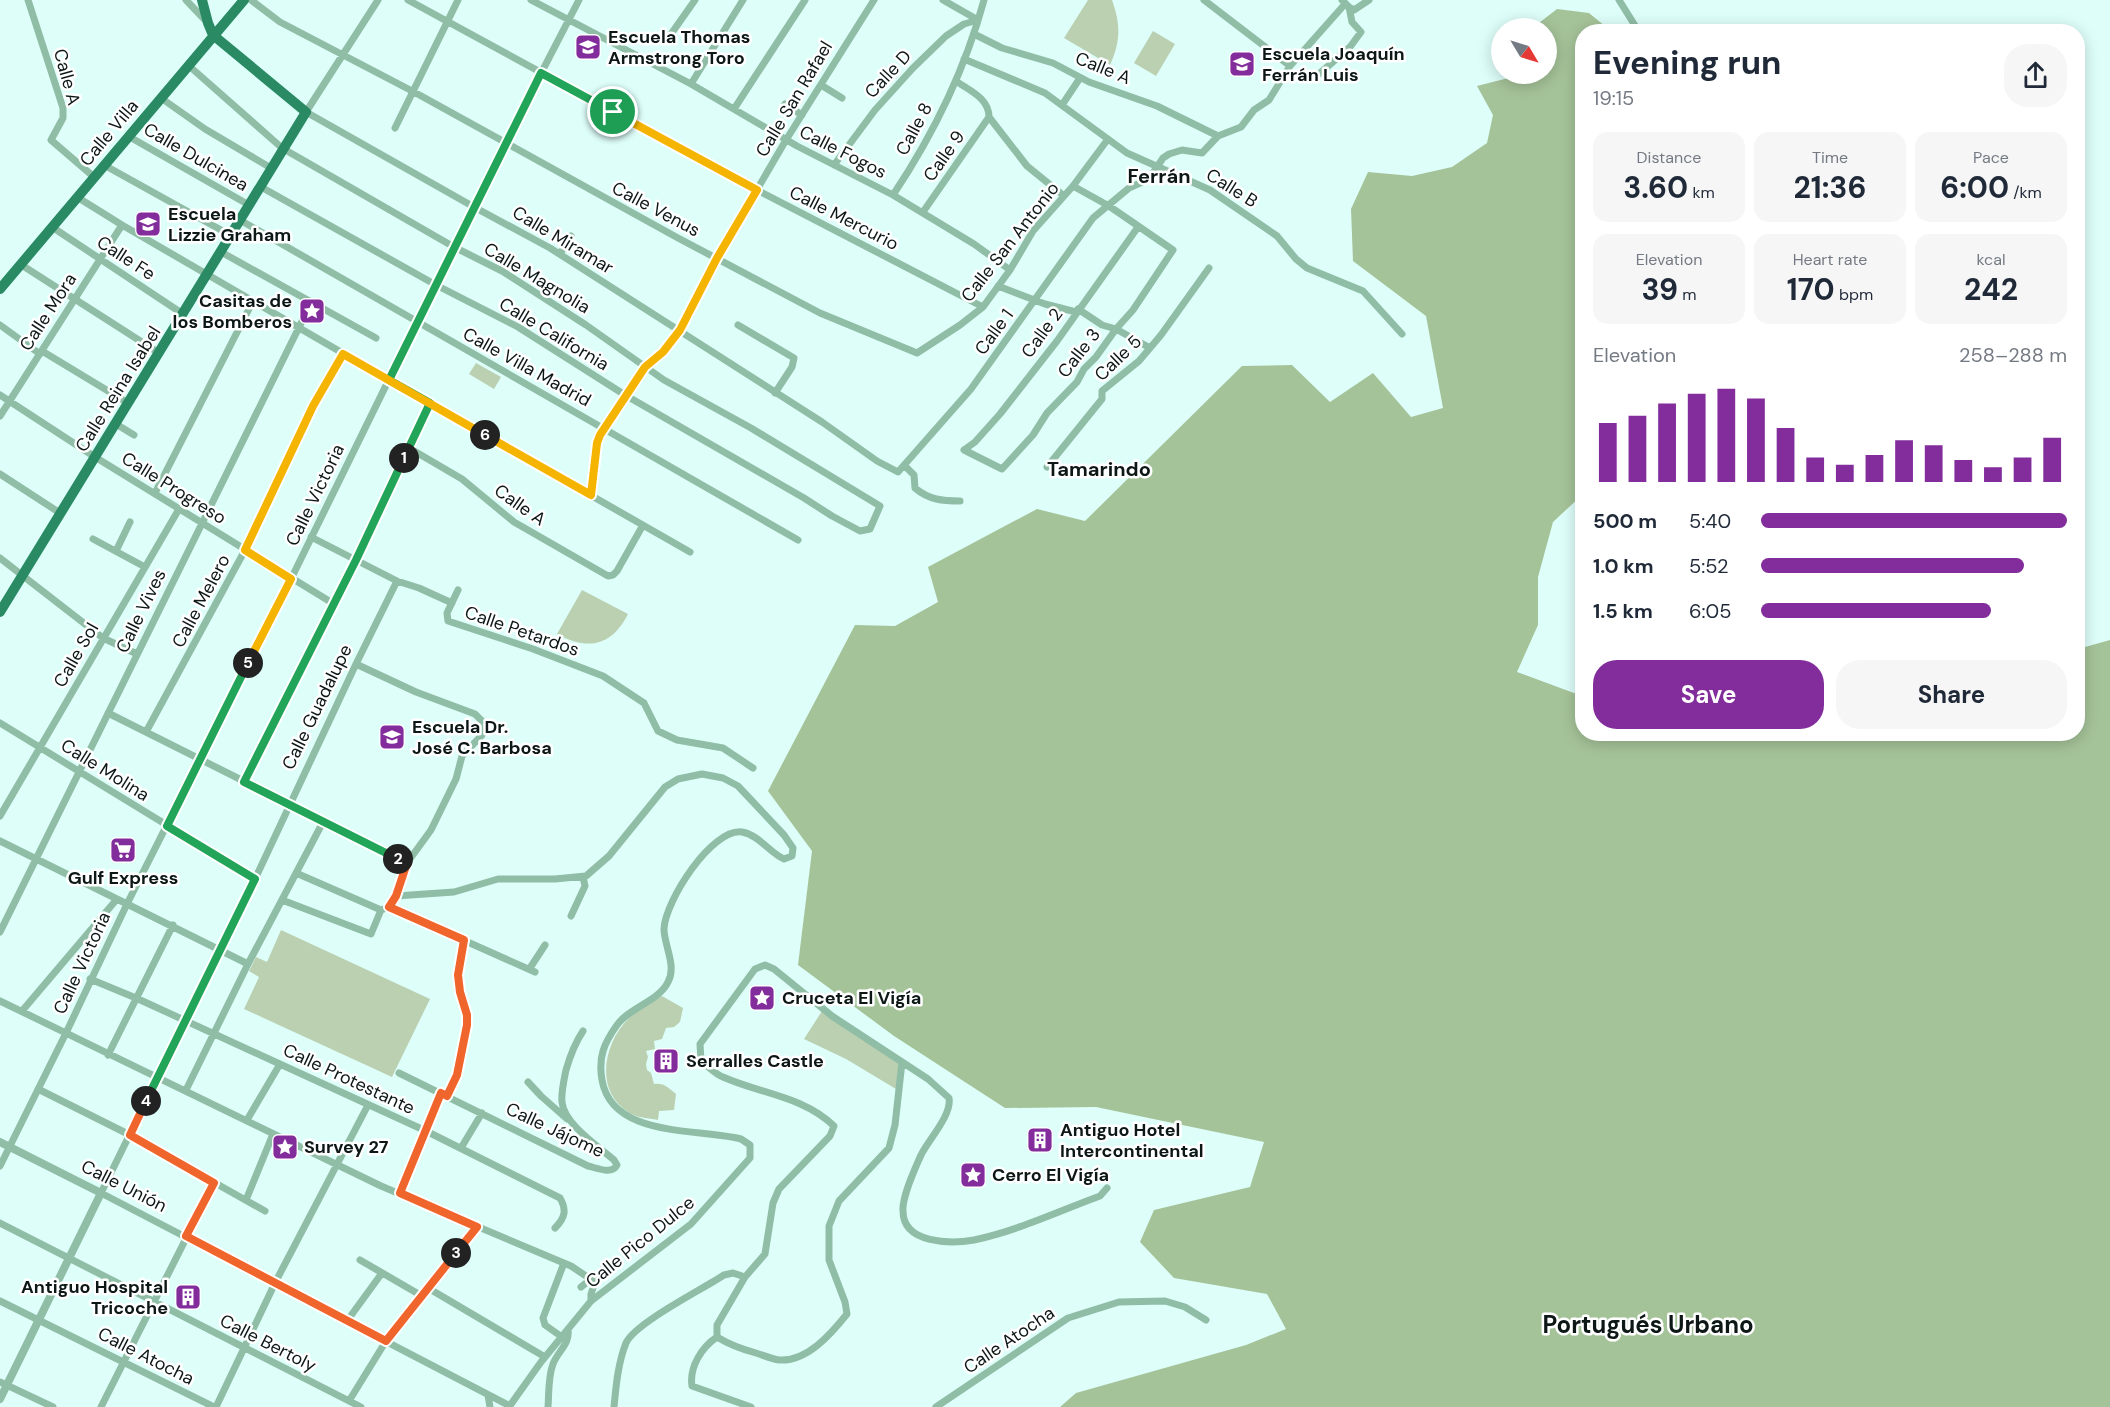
<!DOCTYPE html>
<meta charset="utf-8">
<style>
body{margin:0;font-family:"DM Sans",sans-serif;background:#f6f6f7;color:#1f2937;height:100vh;display:flex;flex-direction:column;font-size:22px;white-space:nowrap}
*{box-sizing:border-box;margin:0}
p{font-size:20px;color:#747a83}
.icon{flex:none;width:33px;height:33px;fill:none;stroke:currentColor;stroke-width:2;stroke-linecap:round;stroke-linejoin:round}
.map{position:relative;flex:1;overflow:hidden}
.side{position:absolute;left:1575px;top:24px;width:510px;height:717px;display:flex;flex-direction:column;background:#fff;border-radius:24px;box-shadow:0 3px 15px #0003}
.side>*{flex:none}
.needle{width:39px;rotate:128deg}
.controls{position:absolute;left:1491px;top:18px;display:grid;gap:12px}
.controls a{display:grid;place-items:center;width:66px;height:66px;border-radius:50%;background:#fff;box-shadow:0 3px 15px #0003;font-size:30px}
.pin{position:absolute;display:grid;place-items:center;width:51px;height:51px;color:#fff;margin:-26px;border:3px solid #fff;border-radius:50%;box-shadow:0 2px 6px #0007}
.km{position:absolute;width:30px;height:30px;margin:-15px;border-radius:50%;background:#222;color:#fff;font-size:16px;line-height:30px;text-align:center}
.round{display:grid;place-items:center;flex:none;width:63px;height:63px;border-radius:24px;background:#f6f6f7}
.overview{display:flex;align-items:center;justify-content:space-between;height:102px;padding:0 18px}
h1{font-size:33px;font-weight:700;line-height:45px}
.figures{display:grid;grid-template-columns:repeat(3,1fr);gap:9px;height:102px;padding:6px 18px}
.figures div{display:grid;align-content:center;border-radius:15px;background:#f6f6f7;text-align:center}
.figures b{font-size:30px;font-weight:700}
.figures small{font-size:16px;font-weight:400}
.figures p{font-size:16px}
.chart{height:168px;padding:12px 18px}
.chart p{display:flex;justify-content:space-between}
.chart svg{width:100%;height:108px;margin-top:6px;stroke:#822d9b;stroke-width:6}
.primary-button{display:flex;gap:12px;margin-top:auto;padding:12px 18px}
.primary-button a{flex:1;height:69px;border-radius:24px;background:#822d9b;color:#fff;font-size:24px;font-weight:700;line-height:69px;text-align:center}
.primary-button a+a{background:#f6f6f7;color:#1f2937}
ul{padding:0 18px;list-style:none;font-size:20px}
li{display:grid;grid-template-columns:96px 72px 1fr;align-items:center;height:45px}
li i{height:15px;border-radius:8px;background:#822d9b}
.map>svg:first-child{display:block}
.green{fill:#bad0b1}
.forest{fill:#a5c399}
.lines{fill:none;stroke-linecap:round;stroke-linejoin:round}
.minor{stroke:#90bda6;stroke-width:7}
.tertiary{stroke:#90bda6;stroke-width:8}
.primary{stroke:#298a64;stroke-width:10}
.split-1-casing{stroke:#fff;stroke-width:12}
.split-2-casing{stroke:#fff;stroke-width:12}
.split-3-casing{stroke:#fff;stroke-width:12}
.split-4-casing{stroke:#fff;stroke-width:12}
.split-5-casing{stroke:#fff;stroke-width:12}
.split-6-casing{stroke:#fff;stroke-width:12}
.split-7-casing{stroke:#fff;stroke-width:12}
.split-1{stroke:#22a559;stroke-width:8}
.split-2{stroke:#22a559;stroke-width:8}
.split-3{stroke:#f0652b;stroke-width:8}
.split-4{stroke:#f0652b;stroke-width:8}
.split-5{stroke:#22a559;stroke-width:8}
.split-6{stroke:#f5b400;stroke-width:8}
.split-7{stroke:#f5b400;stroke-width:8}
.labels{text-anchor:middle;dominant-baseline:central;stroke-width:5;stroke-linejoin:round;paint-order:stroke}
.poi-label{font-size:18px;font-weight:bold;fill:#0c1716;stroke:#fff;text-anchor:start}
.street-label{font-size:18px;fill:#0c1716;stroke:#fff}
.neighbourhood-label{font-size:20px;font-weight:bold;fill:#0c1716;stroke:#fff}
.district-label{font-size:24px;font-weight:bold;fill:#0c1716;stroke:#fff}
</style>
<div class="map">
<svg width="2110" height="1407" viewBox="0 0 2110 1407">
<rect width="100%" height="100%" fill="#defefa"/>
<path class="green" d="M1088 0H1112L1113 3C1121 26 1120 43 1110 65L1064 38Z
M1153 31 1175 44 1156 76 1134 63Z
M476 363 501 377 494 389 469 374Z
M582 590 628 614C612 646 588 651 557 634Z
M281 930 430 999 392 1077 244 1009 259 977 249 971 256 957 267 962Z
M662 996 683 1008 680 1022 674 1027 666 1028 662 1039 654 1041 655 1049 646 1051 648 1057 646 1064 647 1070 651 1073 654 1084C665 1083 668 1088 676 1094L674 1110 659 1111 658 1120C648 1118 637 1118 628 1112 594 1090 604 1043 628 1019 638 1010 651 1003 662 996Z
M822 1011 899 1063 896 1089 846 1059 804 1039Z"/>
<path class="forest" d="M1557 9 1589 13 1611 31 1582 32V495L1553 522 1538 577V625L1517 672 1582 696V734H2078V649L2110 640V1407H1060L1076 1393 1246 1345 1286 1329 1267 1294 1174 1278 1140 1242 1154 1210 1250 1187 1264 1142 1096 1107 1005 1108 894 1036 798 965 812 851 768 791 855 625 895 626 938 602 928 567 1037 509 1085 521 1242 366 1292 365 1330 402 1373 373 1411 417 1443 408 1426 316 1353 261 1351 209 1368 172 1412 176 1452 167 1487 143 1493 115 1477 86 1524 74H1546L1547 64 1554 59 1547 45 1546 28H1537L1535 26Z"/>
<g class="lines">
<path class="minor" d="M28 0 63 108V118L51 140 94 177
M186 0 206 21
M251 0 280 22 414 92 678 238 820 313 917 353 960 325 983 307 1010 270 1033 231 1073 186 1108 139
M378 0 306 112 474 207 550 248 822 422 877 461 898 472 971 389 1093 218 1129 188 1149 179 1163 158 1169 154 1182 150 1202 153 1218 136 1241 127 1254 110 1269 100 1290 66 1345 4
M408 0 757 190 983 307
M531 0 691 84 797 146 893 195 974 244 1010 270
M943 0 978 20
M1204 0 1290 66
M1342 0 1349 7 1354 10 1369 0
M1619 0 1639 32
M974 34 1002 48 1053 63 1089 82 1157 106 1218 136
M669 37 695 0
M964 59 1045 93 1127 153 1210 190 1277 236 1296 259 1307 268 1363 291 1402 334
M188 65 282 148 454 247 502 271 586 325 664 380 751 428 880 506 870 529 860 531 832 516 804 498 625 395 518 327 436 285 261 187
M1319 74 1350 47 1361 32 1352 22 1349 7
M956 81C970 91 989 98 989 117L1027 166 1064 196
M691 84 743 0
M821 85 842 98
M161 98 205 129 271 168
M785 104 802 115
M1062 105 1080 78
M734 109 805 0
M395 128 458 0
M128 136 249 205
M104 165 230 235
M834 165 875 110 913 68 946 36 964 24 978 20
M893 195C933 135 965 70 984 0
M77 197 122 225 389 380 690 552
M923 212 989 117
M240 220 798 540
M52 227 183 314
M221 252 376 338
M560 254 571 236
M20 264 159 353
M998 286 1045 304 1076 312
M1078 309 1102 325 1116 329 1150 348
M0 325 40 354
M738 325 794 358 792 367 775 393
M42 351 128 403
M0 395 95 457 334 604
M0 416 122 225
M116 424 134 435
M409 448 462 479 514 522 608 576 613 575 617 571 643 525
M964 450 1002 469 1033 435 1047 413 1077 382 1084 369 1096 357 1116 329 1133 310 1173 250 1109 206 1073 186
M964 450 975 442 1000 414 1057 341 1138 227
M904 465 914 475 915 488C929 500 943 501 960 501
M1047 467 1102 399V391L1139 361 1161 335 1209 268
M0 474 60 513
M155 493 253 301
M591 495 597 443 600 436 645 367 663 352 680 330 717 258 786 140 874 0
M311 537 397 581 419 588 452 603
M93 539 145 567
M116 551 130 522
M0 558 103 638 137 654
M397 581 356 664 255 879 101 1193 510 1406
M458 590 447 613 448 621 533 649 603 676 644 703 658 731 677 740 723 748 753 768
M356 664 416 692 475 714 485 724 482 735 462 756 456 779 431 830 407 863 396 896 389 907
M108 713 407 863
M0 723 255 879
M146 732 245 550 313 406 343 354
M244 782 356 560 430 403
M0 816 179 509
M0 841 248 964
M296 873 381 910 389 907 535 972
M396 896 454 892 498 879H555L586 876 609 856 665 787 678 779 702 774 723 778 738 786 784 835 793 848 792 856 784 859C770 853 759 835 742 832 712 828 665 901 664 929 664 945 677 966 668 982 659 1001 630 1007 617 1025 604 1043 598 1057 602 1080 612 1138 697 1128 741 1139L750 1145V1158L691 1224 591 1301 541 1362 509 1407
M282 900 371 934 381 910
M571 916 585 886 583 877
M0 932 311 303
M530 968 545 945
M90 979 136 998 426 1131 560 1198C567 1210 565 1218 555 1228
M0 1001 381 1186 571 1266 595 1282 591 1294V1301
M22 1011 117 899
M108 1055 173 925
M902 1062 895 1125 889 1148 839 1201 829 1226V1260L845 1302 847 1314C831 1334 807 1362 779 1360 771 1359 763 1355 756 1353 741 1349 730 1345 717 1337V1325L745 1277 765 1254 773 1203 779 1189 830 1136 834 1126C803 1096 761 1094 723 1077 715 1074 708 1066 701 1061L700 1044 755 969 765 965 774 969 832 1016 928 1079 949 1098C952 1115 929 1139 921 1155 915 1169 902 1196 903 1211 903 1244 951 1244 974 1240 1017 1231 1059 1211 1100 1196L1107 1188
M399 1073 588 1166C597 1168 612 1175 617 1165L614 1160C598 1146 564 1124 562 1102 561 1092 564 1080 566 1070 570 1056 575 1043 583 1031
M528 1082 541 1096 567 1119
M38 1089 130 1135 265 1211
M186 1090 248 964 323 822
M447 1096 457 1075 467 1025V1015L460 992 458 975 464 940
M247 1120 280 1064
M461 1148 482 1113
M0 1166 66 1033 127 904 291 579 505 143 579 0
M400 1193 441 1093
M246 1200 273 1134
M0 1223 361 1407
M360 1260 422 1296
M595 1282 604 1268
M581 1287 591 1279
M428 1288 545 1357
M0 1301 214 1407
M347 1321 382 1273
M562 1337 545 1325 543 1318 564 1263
M717 1337C702 1347 689 1367 692 1386L751 1407
M0 1382 53 1407
M488 1395 490 1407
M349 1401 386 1341 477 1227
M101 1407 214 1183
M216 1407 275 1283 368 1105
M548 1407C549 1393 548 1377 553 1364 558 1351 570 1344 568 1330
M614 1407C616 1386 618 1363 626 1343 635 1323 703 1289 724 1275L733 1273 745 1277
M936 1407 1068 1318 1119 1302 1165 1301 1185 1307 1206 1320"/>
<path class="tertiary" d="M0 1142 101 1193 0 1399"/>
<path class="primary" d="M0 289 244 0
M0 612 306 112 213 35 208 23 202 0"/>
</g>
<g class="lines">
<defs>
<path id="split-1" d="M404 458 430 403 389 380 541 73 613 112"/>
<path id="split-2" d="M398 859 244 782 356 560 404 458"/>
<path id="split-3" d="M398 859 407 863 396 896 389 907 464 940 458 975 460 992 467 1015V1025L457 1075 447 1096 441 1093 400 1193 477 1227 456 1253"/>
<path id="split-4" d="M146 1101 130 1135 214 1183 186 1236 386 1341 456 1253"/>
<path id="split-5" d="M146 1101 255 879 167 826 248 663"/>
<path id="split-6" d="M248 663 291 579 245 550 313 406 343 354 485 435"/>
<path id="split-7" d="M485 435 591 495 597 443 600 435 645 367 663 352 680 330 717 258 757 190 613 112"/>
</defs>
<use href="#split-1" class="split-1-casing"/>
<use href="#split-2" class="split-2-casing"/>
<use href="#split-3" class="split-3-casing"/>
<use href="#split-4" class="split-4-casing"/>
<use href="#split-5" class="split-5-casing"/>
<use href="#split-6" class="split-6-casing"/>
<use href="#split-7" class="split-7-casing"/>
<use href="#split-1" class="split-1"/>
<use href="#split-2" class="split-2"/>
<use href="#split-3" class="split-3"/>
<use href="#split-4" class="split-4"/>
<use href="#split-5" class="split-5"/>
<use href="#split-6" class="split-6"/>
<use href="#split-7" class="split-7"/>
</g>
<defs>
<symbol id="school-square" viewBox="-11 -11 22 22"><rect x="-9" y="-9" width="18" height="18" rx="4" fill="#822d9b" stroke="#fff"/><path d="M0-5L7-2L0 1L-7-2ZM-4 1L0 2.5L4 1V4Q0 6-4 4Z" fill="#fff"/></symbol>
<symbol id="sight-square" viewBox="-11 -11 22 22"><rect x="-9" y="-9" width="18" height="18" rx="4" fill="#822d9b" stroke="#fff"/><path d="M0-6L1.8-2.2L6-1.7L2.9 1.2L3.7 5.4L0 3.3L-3.7 5.4L-2.9 1.2L-6-1.7L-1.8-2.2Z" fill="#fff"/></symbol>
<symbol id="supermarket-square" viewBox="-11 -11 22 22"><rect x="-9" y="-9" width="18" height="18" rx="4" fill="#822d9b" stroke="#fff"/><path d="M-6-5.5h2.5l.6 2H6L4.5 2H-2.5L-4.4-4H-6ZM-1.5 3.2a1.3 1.3 0 1 0 .1 0ZM3 3.2a1.3 1.3 0 1 0 .1 0Z" fill="#fff"/></symbol>
<symbol id="building-square" viewBox="-11 -11 22 22"><rect x="-9" y="-9" width="18" height="18" rx="4" fill="#822d9b" stroke="#fff"/><path d="M-4-6H4V6H1V3H-1V6H-4ZM-2.5-4.3h1.7v1.8h-1.7ZM.8-4.3h1.7v1.8H.8ZM-2.5-1h1.7V.8h-1.7ZM.8-1h1.7V.8H.8Z" fill="#fff"/></symbol>
</defs>
<g fill-rule="evenodd">
<use href="#school-square" x="573" y="32" width="30" height="30"/>
<use href="#school-square" x="1227" y="49" width="30" height="30"/>
<use href="#school-square" x="133" y="209" width="30" height="30"/>
<use href="#sight-square" x="297" y="296" width="30" height="30"/>
<use href="#school-square" x="377" y="722" width="30" height="30"/>
<use href="#supermarket-square" x="108" y="835" width="30" height="30"/>
<use href="#sight-square" x="747" y="983" width="30" height="30"/>
<use href="#building-square" x="651" y="1046" width="30" height="30"/>
<use href="#building-square" x="1025" y="1125" width="30" height="30"/>
<use href="#sight-square" x="270" y="1132" width="30" height="30"/>
<use href="#sight-square" x="958" y="1160" width="30" height="30"/>
<use href="#building-square" x="173" y="1282" width="30" height="30"/>
</g>
<g class="labels">
<g class="poi-label">
<text x="608" y="37">Escuela Thomas<tspan x="608" dy="21">Armstrong Toro</tspan></text>
<text x="1262" y="54">Escuela Joaquín<tspan x="1262" dy="21">Ferrán Luis</tspan></text>
<text x="168" y="214">Escuela<tspan x="168" dy="21">Lizzie Graham</tspan></text>
<text x="292" y="301" text-anchor="end">Casitas de<tspan x="292" dy="21">los Bomberos</tspan></text>
<text x="412" y="727">Escuela Dr.<tspan x="412" dy="21">José C. Barbosa</tspan></text>
<text x="123" y="878" text-anchor="middle">Gulf Express</text>
<text x="782" y="998">Cruceta El Vigía</text>
<text x="686" y="1061">Serralles Castle</text>
<text x="1060" y="1130">Antiguo Hotel<tspan x="1060" dy="21">Intercontinental</tspan></text>
<text x="304" y="1147">Survey 27</text>
<text x="992" y="1175">Cerro El Vigía</text>
<text x="168" y="1287" text-anchor="end">Antiguo Hospital<tspan x="168" dy="21">Tricoche</tspan></text>
</g>
<g class="street-label">
<text transform="translate(1103 68) rotate(22)">Calle A</text>
<text transform="translate(888 74) rotate(-47)">Calle D</text>
<text transform="translate(67 77) rotate(75)">Calle A</text>
<text transform="translate(794 99) rotate(-59)">Calle San Rafael</text>
<text transform="translate(914 129) rotate(-62)">Calle 8</text>
<text transform="translate(109 133) rotate(-50)">Calle Villa</text>
<text transform="translate(843 152) rotate(27)">Calle Fogos</text>
<text transform="translate(944 156) rotate(-55)">Calle 9</text>
<text transform="translate(196 157) rotate(30)">Calle Dulcinea</text>
<text transform="translate(1232 188) rotate(32)">Calle B</text>
<text transform="translate(656 209) rotate(28)">Calle Venus</text>
<text transform="translate(844 218) rotate(27)">Calle Mercurio</text>
<text transform="translate(563 240) rotate(31)">Calle Miramar</text>
<text transform="translate(1010 242) rotate(-52)">Calle San Antonio</text>
<text transform="translate(126 258) rotate(33)">Calle Fe</text>
<text transform="translate(537 278) rotate(31)">Calle Magnolia</text>
<text transform="translate(48 312) rotate(-57)">Calle Mora</text>
<text transform="translate(994 332) rotate(-54)">Calle 1</text>
<text transform="translate(1042 333) rotate(-54)">Calle 2</text>
<text transform="translate(554 334) rotate(31)">Calle California</text>
<text transform="translate(1079 353) rotate(-52)">Calle 3</text>
<text transform="translate(1118 358) rotate(-44)">Calle 5</text>
<text transform="translate(527 367) rotate(29)">Calle Villa Madrid</text>
<text transform="translate(118 389) rotate(-58)">Calle Reina Isabel</text>
<text transform="translate(174 488) rotate(32)">Calle Progreso</text>
<text transform="translate(315 495) rotate(-64)">Calle Victoria</text>
<text transform="translate(520 505) rotate(35)">Calle A</text>
<text transform="translate(201 601) rotate(-62)">Calle Melero</text>
<text transform="translate(141 611) rotate(-64)">Calle Vives</text>
<text transform="translate(522 631) rotate(19)">Calle Petardos</text>
<text transform="translate(76 655) rotate(-60)">Calle Sol</text>
<text transform="translate(317 707) rotate(-64)">Calle Guadalupe</text>
<text transform="translate(105 770) rotate(32)">Calle Molina</text>
<text transform="translate(82 963) rotate(-65)">Calle Victoria</text>
<text transform="translate(349 1079) rotate(25)">Calle Protestante</text>
<text transform="translate(555 1130) rotate(25)">Calle Jájome</text>
<text transform="translate(124 1186) rotate(27)">Calle Unión</text>
<text transform="translate(640 1242) rotate(-39)">Calle Pico Dulce</text>
<text transform="translate(1009 1340) rotate(-34)">Calle Atocha</text>
<text transform="translate(268 1343) rotate(27)">Calle Bertoly</text>
<text transform="translate(146 1356) rotate(27)">Calle Atocha</text>
</g>
<g class="neighbourhood-label">
<text x="1159" y="176">Ferrán</text>
<text x="1099" y="469">Tamarindo</text>
</g>
<g class="district-label">
<text x="1648" y="1324">Portugués Urbano</text>
</g>
</g>
</svg>
<div class="controls">
<a><svg class="needle" viewBox="-14 -14 28 28"><path d="M0-13l5 13h-10z" fill="#e53935"/><path d="M0 13l5-13h-10z" fill="#747a83"/></svg></a>
</div>
<div class="pin" style="left:613px;top:112px;background:#1e9e55"><svg class="icon" aria-label="arrive" viewBox="0 0 24 24"><path d="M6 21V4h12l-3 4 3 4H6"/></svg></div>
<b class="km" style="left:404px;top:458px">1</b>
<b class="km" style="left:398px;top:859px">2</b>
<b class="km" style="left:456px;top:1253px">3</b>
<b class="km" style="left:146px;top:1101px">4</b>
<b class="km" style="left:248px;top:663px">5</b>
<b class="km" style="left:485px;top:435px">6</b>
<section class="side">
<div class="overview"><div><h1>Evening run</h1><p>19:15</p></div><a class="round"><svg class="icon" aria-label="share" viewBox="0 0 24 24"><path d="M12 15V3M7 8l5-5 5 5M5 13v7h14v-7"/></svg></a></div>
<div class="figures">
<div><p>Distance</p><b>3.60<small> km</small></b></div>
<div><p>Time</p><b>21:36</b></div>
<div><p>Pace</p><b>6:00<small> /km</small></b></div>
</div>
<div class="figures">
<div><p>Elevation</p><b>39<small> m</small></b></div>
<div><p>Heart rate</p><b>170<small> bpm</small></b></div>
<div><p>kcal</p><b>242</b></div>
</div>
<div class="chart"><p><span>Elevation</span>258–288 m</p>
<svg viewBox="0 0 160 44" preserveAspectRatio="none"><path d="M5 44V20M15 44V17M25 44V12M35 44V8M45 44V6M55 44V10M65 44V22M75 44V34M85 44V37M95 44V33M105 44V27M115 44V29M125 44V35M135 44V38M145 44V34M155 44V26"/></svg>
</div>
<ul>
<li><b>500 m</b>5:40<i style="width:100%"></i></li>
<li><b>1.0 km</b>5:52<i style="width:86%"></i></li>
<li><b>1.5 km</b>6:05<i style="width:75%"></i></li>
</ul>
<div class="primary-button"><a>Save</a><a>Share</a></div>
</section>
</div>
